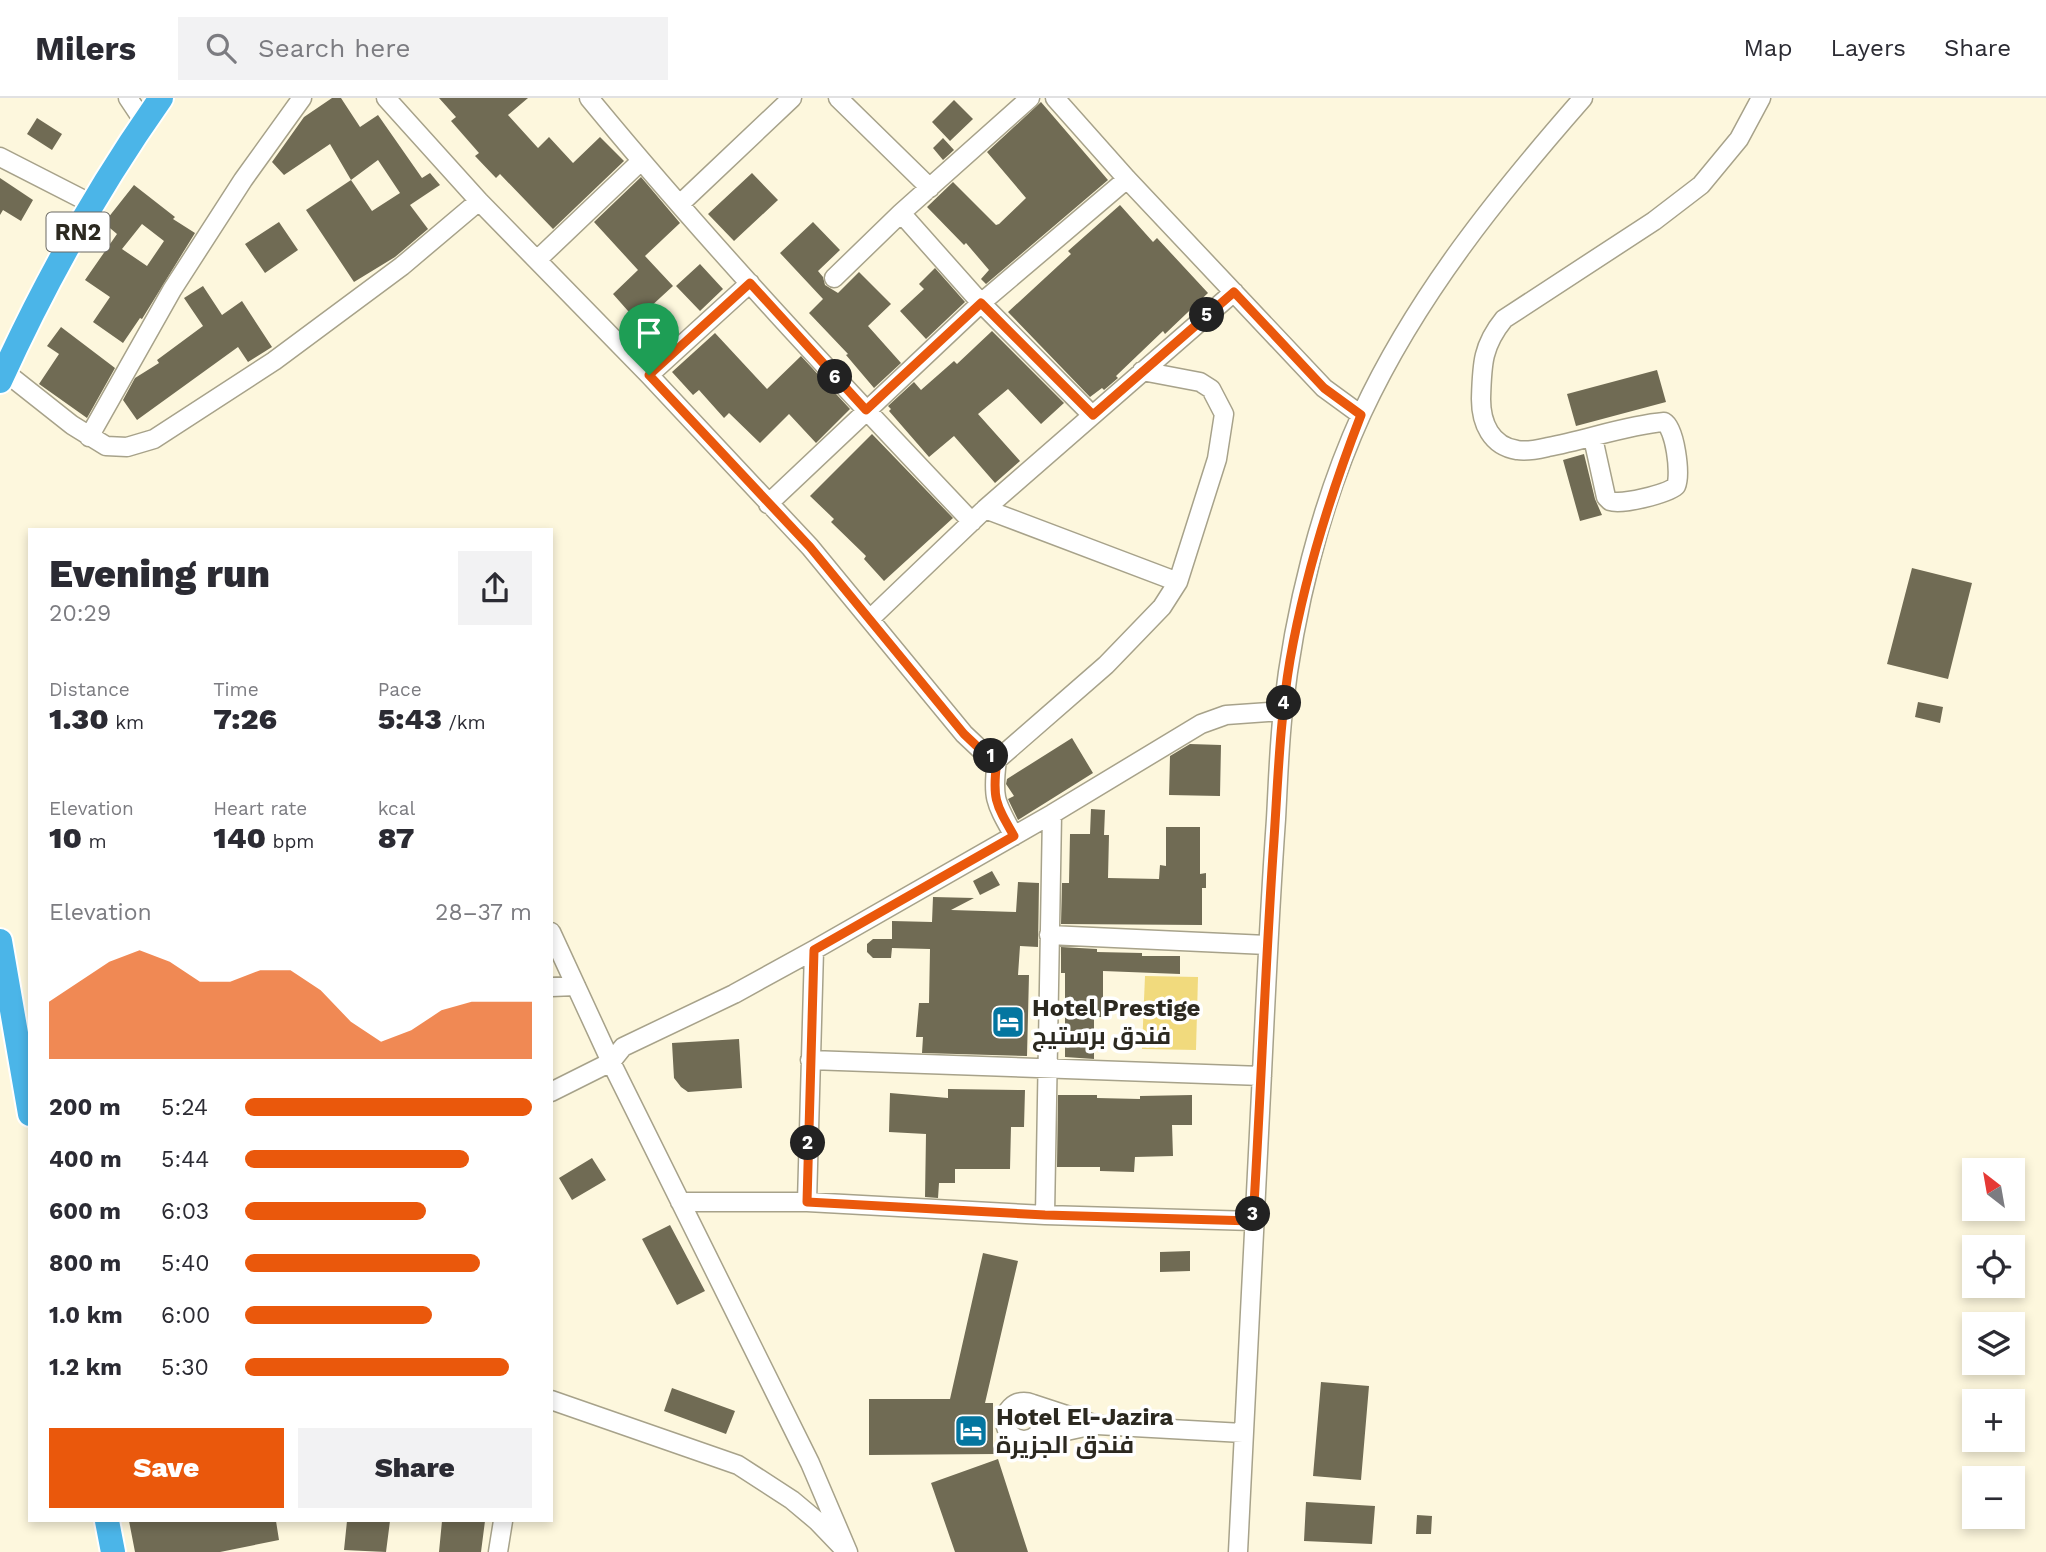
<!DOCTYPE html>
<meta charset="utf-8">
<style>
body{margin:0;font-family:"Work Sans",Cairo,sans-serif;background:#f2f2f3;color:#2b2b33;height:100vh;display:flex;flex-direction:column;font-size:26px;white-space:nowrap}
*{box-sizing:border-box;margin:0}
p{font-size:23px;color:#7c7c81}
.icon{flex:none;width:38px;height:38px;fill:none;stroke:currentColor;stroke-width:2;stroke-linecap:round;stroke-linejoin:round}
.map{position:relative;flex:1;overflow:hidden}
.side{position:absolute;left:28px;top:430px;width:525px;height:994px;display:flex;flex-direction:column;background:#fff;border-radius:0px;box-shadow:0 4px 10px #0003}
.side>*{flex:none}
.needle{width:46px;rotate:329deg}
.buttons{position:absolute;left:1962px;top:1060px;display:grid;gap:14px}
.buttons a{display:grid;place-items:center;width:63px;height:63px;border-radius:0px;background:#fff;box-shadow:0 4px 10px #0003;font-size:35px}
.pin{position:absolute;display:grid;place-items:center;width:60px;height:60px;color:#fff;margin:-72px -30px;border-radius:50% 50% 50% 0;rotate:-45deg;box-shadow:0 0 7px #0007}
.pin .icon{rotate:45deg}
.km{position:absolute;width:35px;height:35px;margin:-18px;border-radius:50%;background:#222;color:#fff;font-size:19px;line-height:35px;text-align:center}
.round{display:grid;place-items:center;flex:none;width:74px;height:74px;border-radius:0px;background:#f2f2f3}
.summary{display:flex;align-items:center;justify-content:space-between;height:119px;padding:0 21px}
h1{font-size:38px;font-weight:800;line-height:52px}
.figures{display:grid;grid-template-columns:repeat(3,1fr);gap:10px;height:119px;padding:7px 21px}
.figures div{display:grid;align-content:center}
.figures b{font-size:30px;font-weight:800}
.figures small{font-size:19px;font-weight:400}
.figures p{font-size:19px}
.chart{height:196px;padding:14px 21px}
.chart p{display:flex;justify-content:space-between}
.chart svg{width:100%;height:126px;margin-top:7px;fill:#ea580c;opacity:.7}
.action{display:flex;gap:14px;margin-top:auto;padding:14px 21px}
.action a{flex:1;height:80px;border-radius:0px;background:#ea580c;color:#fff;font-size:28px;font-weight:800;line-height:80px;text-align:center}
.action a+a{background:#f2f2f3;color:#2b2b33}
ul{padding:0 21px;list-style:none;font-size:23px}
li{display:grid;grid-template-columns:112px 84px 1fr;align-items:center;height:52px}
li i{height:18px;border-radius:9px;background:#ea580c}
header{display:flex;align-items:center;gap:42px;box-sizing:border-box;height:98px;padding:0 35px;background:#fff;border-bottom:2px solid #e1e1e2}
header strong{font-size:33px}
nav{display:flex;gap:38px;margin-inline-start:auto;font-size:24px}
.search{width:490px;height:63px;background:#f2f2f3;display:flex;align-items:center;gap:18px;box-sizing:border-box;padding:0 24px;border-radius:0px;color:#7c7c81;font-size:26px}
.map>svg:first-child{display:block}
.green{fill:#f1da7d}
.building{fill:#706b54;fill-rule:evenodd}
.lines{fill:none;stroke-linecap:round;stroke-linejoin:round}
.minor-casing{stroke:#a7a28a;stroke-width:21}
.highway-casing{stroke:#fff;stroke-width:28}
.minor{stroke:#fff;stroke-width:18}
.highway{stroke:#4bb5e8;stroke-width:24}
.route-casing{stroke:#fff;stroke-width:14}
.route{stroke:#ea580c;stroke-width:9}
.labels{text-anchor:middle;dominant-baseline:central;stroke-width:7;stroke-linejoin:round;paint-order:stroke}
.shield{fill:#fff;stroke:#6b6963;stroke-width:2}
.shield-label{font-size:23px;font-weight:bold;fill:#2c2920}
.poi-label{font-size:24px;font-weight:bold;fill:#2c2920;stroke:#fff;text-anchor:start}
</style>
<header>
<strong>Milers</strong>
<div class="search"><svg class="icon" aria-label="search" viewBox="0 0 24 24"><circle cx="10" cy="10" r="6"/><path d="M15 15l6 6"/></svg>Search here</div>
<nav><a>Map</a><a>Layers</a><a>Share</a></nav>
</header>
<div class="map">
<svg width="2046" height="1454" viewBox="0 0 2046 1454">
<rect width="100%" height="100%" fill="#fdf7dd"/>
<path class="green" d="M1145 878 1198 879 1196 952 1142 951Z"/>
<path class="building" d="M332 0H341L360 29 378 17 422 80 430 75 440 87 410 107 428 131 395 159 354 184 306 112 351 82 330 46 284 77 272 64 304 19ZM378 62 400 95 372 113 351 82Z
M439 0H528L508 17 538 50 549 39 573 65 600 39 624 63 553 131 500 76 496 80 475 58 479 55 451 23 456 19Z
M954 2 973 21 950 43 932 24Z
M1041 4 1108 82 986 186 981 181 989 172 966 145 964 147 927 109 953 84 996 127 999 126 1026 100 987 54Z
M37 20 62 36 52 52 27 36Z
M943 40 954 52 943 62 933 50Z
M752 75 778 102 734 143 708 116Z
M641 79 680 125 645 158 673 188 636 222 613 196 638 172 594 124Z
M0 80 33 102 21 123 3 112 0 117Z
M134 87 175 119 173 121 195 135 142 221 140 220 123 245 93 224 110 199 85 182 117 136 104 125ZM142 126 164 143 147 168 122 151Z
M1120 107 1153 144 1157 140 1208 195 1165 236 1163 233 1116 278 1118 280 1104 292 1102 290 1090 299 1008 214 1071 156 1068 153Z
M279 124 298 152 265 175 245 146Z
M813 124 840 152 818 173 823 179 825 187 838 195 859 174 891 206 868 228 901 265 874 290 846 257 848 256 809 215 823 201 780 155Z
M700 166 723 191 700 213 676 188Z
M935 170 965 204 926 241 900 213 924 191 919 186Z
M203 188 222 217 242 203 272 249 248 264 238 249 137 322 123 302 135 280 159 265 157 262 203 228 184 200Z
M61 229 115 270 87 320 39 286 59 256 47 248Z
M992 233 1064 305 1041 326 1008 291 978 316 1020 363 995 385 954 338 929 359 889 313 891 311 888 308 914 284 921 292 954 263 957 266Z
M715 235 767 291 801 258 850 311 816 345 789 316 760 345 729 315 724 320 699 292 693 297 672 274Z
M1657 272 1666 304 1576 328 1567 296Z
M872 336 953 420 884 483 864 461 866 458 831 424 834 421 810 398Z
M1584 356 1595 401 1602 417 1580 423 1563 362Z
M1912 470 1972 485 1948 581 1887 566Z
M1918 604 1943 609 1940 625 1915 619Z
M1072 640 1093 675 1018 722 1008 701 1014 698 1006 686 1007 681Z
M1190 646 1221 647 1220 698 1169 697 1170 658Z
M1091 711 1105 712 1104 737H1109L1108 780 1159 781 1160 767 1166 768V729H1200V776L1206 775V790H1202V827L1061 826 1062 785H1069L1070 736H1090Z
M992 773 1000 787 980 797 973 783Z
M1018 784 1039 785 1038 849 1020 848 1018 877H1029L1027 958 922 955 923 939H916L919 905H929L930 851 892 850 891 860H873L867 854V846L873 841H892V823L932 824 933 799 974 800 951 812 1016 814Z
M1061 849 1097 851V854L1142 855V858H1180V876L1103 873V919H1094V961L1065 959V875H1061Z
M739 941 742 990 688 994 681 989 674 980 672 945Z
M948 991 1025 992 1024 1029H1011L1010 1071H955V1085H939L938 1100 925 1099 926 1036 889 1034 890 995 948 1000Z
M1058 997H1097V1000L1140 1001V998L1192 997V1027H1172L1173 1058 1135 1059 1134 1074 1100 1073V1069H1057Z
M592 1060 606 1082 572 1102 559 1080Z
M670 1127 705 1193 677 1207 642 1141Z
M1190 1153V1173L1160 1174V1154Z
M983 1155 1018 1163 985 1305H993V1348L996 1356 869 1357V1301H950Z
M1321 1284 1369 1288 1361 1382 1313 1378Z
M672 1290 735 1313 726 1336 664 1313Z
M998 1361 1028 1454H955L931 1385Z
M1306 1404 1375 1408 1372 1446 1304 1443Z
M1417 1417 1432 1418 1431 1436H1416Z
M129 1423H276L279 1442 220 1454H135Z
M347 1423H390L386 1454 344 1452Z
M442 1423H485L481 1454H439Z"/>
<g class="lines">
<defs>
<path id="minor" d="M128 0 144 24
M386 0 479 103 649 277 810 449 964 636 982 653 997 662C992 700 995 704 1014 738
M589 0C710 147 841 286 972 424
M838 0 930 90
M1055 0 1127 81 1324 290 1361 317
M0 59 92 106
M680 106 792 0
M901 115 981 205 1092 317
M537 162 641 63
M834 180 901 115 1030 0
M0 270 72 327 106 348 127 349 154 341 274 263 402 168 479 103
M649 277 750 185
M89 339 172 192 243 82 302 0
M1593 340 1606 399 1610 403C1622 407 1667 396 1676 388 1681 376 1675 330 1664 324 1627 327 1586 342 1548 349 1539 351 1527 354 1517 352 1491 348 1481 325 1481 301 1482 267 1482 248 1504 221L1654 123 1701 87 1739 41 1761 0
M768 406 981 205 1127 81
M985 411 1178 484
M871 520 985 411 1234 194
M997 662 1106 567 1162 509 1178 484 1217 361 1224 316 1211 291 1200 284 1142 273
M551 834 611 964 810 1365 848 1454
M1049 837 1267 847
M551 889 576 888
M810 962 1262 978
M551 994 611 964 623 949 734 896 814 852 1052 716 1201 626 1226 617 1283 613
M680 1104H807L1045 1117 1253 1123
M807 1104 814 852
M1045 1117 1052 716
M551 1302 738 1367 792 1402 817 1423 841 1448
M1005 1323a19 19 0 1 1 38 0a19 19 0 1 1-38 0Z
M1033 1306 1097 1327 1243 1335
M1034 1340 1094 1327
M498 1454 503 1423
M1238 1454C1245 1294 1255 1135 1262 975 1266 890 1270 806 1276 721 1278 685 1279 649 1283 613 1294 513 1320 407 1362 315 1417 197 1498 97 1583 0"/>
<path id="highway" d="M0 283C45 184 99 88 161 0
M0 843 30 1016
M107 1423 113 1454"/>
</defs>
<use href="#minor" class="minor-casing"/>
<use href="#highway" class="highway-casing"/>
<use href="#minor" class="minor"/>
<use href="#highway" class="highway"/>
</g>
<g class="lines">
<defs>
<path id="route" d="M750 185 866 312 981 205 1093 317 1234 194 1324 290 1361 317C1330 397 1305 477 1290 562 1280 621 1278 681 1274 741 1265 869 1261 996 1253 1123L1045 1117 807 1104 814 852 1014 738C995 705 992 700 997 662L982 653 964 636 810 449 649 277Z"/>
</defs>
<use href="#route" class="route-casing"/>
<use href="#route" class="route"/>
</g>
<defs>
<symbol id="hotel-square" viewBox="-11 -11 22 22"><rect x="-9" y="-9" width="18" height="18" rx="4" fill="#0476a0" stroke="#fff"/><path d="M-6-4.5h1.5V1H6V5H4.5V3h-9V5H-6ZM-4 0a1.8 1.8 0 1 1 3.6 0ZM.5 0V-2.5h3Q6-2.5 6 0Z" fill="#fff"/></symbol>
</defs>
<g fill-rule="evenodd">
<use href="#hotel-square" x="989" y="905" width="38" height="38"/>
<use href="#hotel-square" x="952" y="1314" width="38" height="38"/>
</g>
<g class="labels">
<rect class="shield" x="46.5" y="114.5" width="63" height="39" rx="5"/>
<g class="shield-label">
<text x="78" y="134">RN2</text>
</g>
<g class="poi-label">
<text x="1032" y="910">Hotel Prestige<tspan x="1032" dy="28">فندق برستيج</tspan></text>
<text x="996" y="1319">Hotel El-Jazira<tspan x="996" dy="28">فندق الجزيرة</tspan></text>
</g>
</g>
</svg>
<div class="buttons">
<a><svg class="needle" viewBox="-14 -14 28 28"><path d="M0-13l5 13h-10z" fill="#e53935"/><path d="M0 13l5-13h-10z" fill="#7c7c81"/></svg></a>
<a><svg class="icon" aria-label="locate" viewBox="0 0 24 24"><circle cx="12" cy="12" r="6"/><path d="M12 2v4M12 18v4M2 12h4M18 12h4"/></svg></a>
<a><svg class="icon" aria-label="layers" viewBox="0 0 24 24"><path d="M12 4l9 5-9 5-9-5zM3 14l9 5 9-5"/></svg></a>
<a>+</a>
<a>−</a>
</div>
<div class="pin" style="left:649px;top:277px;background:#1e9e55"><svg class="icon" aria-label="arrive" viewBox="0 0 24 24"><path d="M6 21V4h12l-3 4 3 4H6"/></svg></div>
<b class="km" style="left:991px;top:658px">1</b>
<b class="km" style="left:808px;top:1045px">2</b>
<b class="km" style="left:1253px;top:1116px">3</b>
<b class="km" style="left:1284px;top:605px">4</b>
<b class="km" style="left:1207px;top:217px">5</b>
<b class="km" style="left:835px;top:279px">6</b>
<section class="side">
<div class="summary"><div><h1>Evening run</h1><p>20:29</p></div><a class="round"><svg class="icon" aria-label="share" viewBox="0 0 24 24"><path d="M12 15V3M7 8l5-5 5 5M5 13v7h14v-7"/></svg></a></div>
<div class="figures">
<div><p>Distance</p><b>1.30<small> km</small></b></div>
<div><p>Time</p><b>7:26</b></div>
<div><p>Pace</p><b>5:43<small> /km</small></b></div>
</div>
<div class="figures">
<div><p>Elevation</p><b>10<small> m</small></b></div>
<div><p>Heart rate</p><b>140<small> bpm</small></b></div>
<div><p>kcal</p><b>87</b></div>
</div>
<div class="chart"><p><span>Elevation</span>28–37 m</p>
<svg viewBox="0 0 160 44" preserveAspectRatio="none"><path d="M0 44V24L10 17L20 10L30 6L40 10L50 17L60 17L70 13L80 13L90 20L100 31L110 38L120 34L130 27L140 24L150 24L160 24V44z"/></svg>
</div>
<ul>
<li><b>200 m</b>5:24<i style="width:100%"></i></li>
<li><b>400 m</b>5:44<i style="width:78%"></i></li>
<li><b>600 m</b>6:03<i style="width:63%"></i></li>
<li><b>800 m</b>5:40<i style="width:82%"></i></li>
<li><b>1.0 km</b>6:00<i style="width:65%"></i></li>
<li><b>1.2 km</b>5:30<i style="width:92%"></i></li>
</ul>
<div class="action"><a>Save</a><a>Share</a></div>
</section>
</div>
